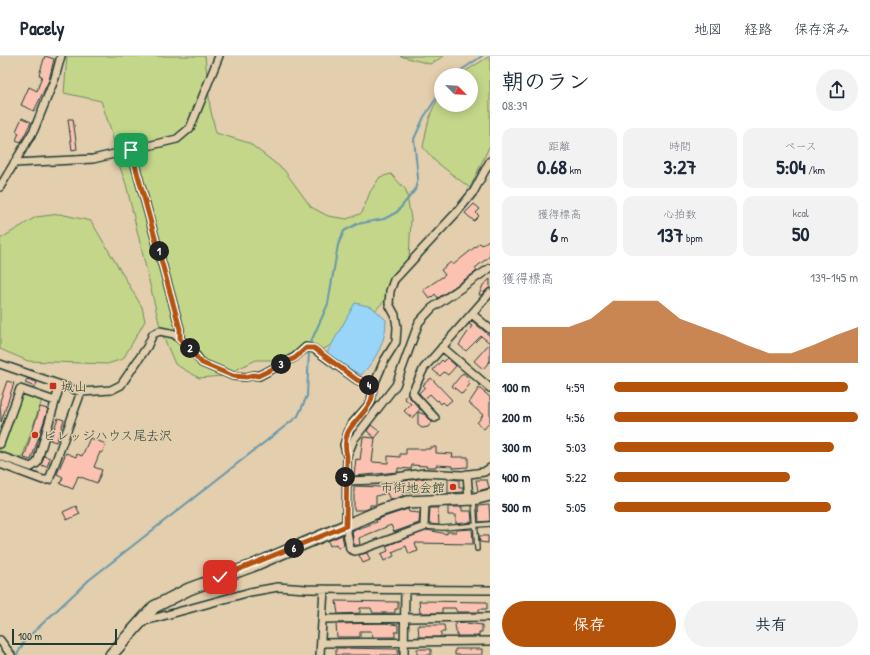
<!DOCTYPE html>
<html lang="ja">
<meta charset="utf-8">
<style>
body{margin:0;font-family:"Patrick Hand","Klee One",sans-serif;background:#f2f2f3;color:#1f2937;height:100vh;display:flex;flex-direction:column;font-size:15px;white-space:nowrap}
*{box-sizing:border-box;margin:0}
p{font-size:13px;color:#747a83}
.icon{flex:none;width:22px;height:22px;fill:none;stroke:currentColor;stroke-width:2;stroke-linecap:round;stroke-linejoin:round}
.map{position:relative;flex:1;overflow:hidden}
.details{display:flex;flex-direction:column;background:#fff;width:380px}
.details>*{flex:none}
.needle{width:26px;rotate:114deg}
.buttons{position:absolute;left:434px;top:12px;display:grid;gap:8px}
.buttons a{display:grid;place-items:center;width:44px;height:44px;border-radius:50%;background:#fff;box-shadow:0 2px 10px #0003;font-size:20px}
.scale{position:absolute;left:12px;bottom:10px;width:105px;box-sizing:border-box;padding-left:4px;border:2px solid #1f3d34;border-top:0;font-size:11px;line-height:14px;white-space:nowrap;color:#1f3d34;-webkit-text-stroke:3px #e3cead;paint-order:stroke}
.pin{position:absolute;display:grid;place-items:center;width:34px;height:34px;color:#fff;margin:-17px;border-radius:8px;box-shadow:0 2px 6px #0006}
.km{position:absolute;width:20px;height:20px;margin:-10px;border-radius:50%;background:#222;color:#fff;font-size:11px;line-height:20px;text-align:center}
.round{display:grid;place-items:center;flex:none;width:42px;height:42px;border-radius:21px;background:#f2f2f3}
.head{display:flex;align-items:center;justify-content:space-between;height:68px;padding:0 12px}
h1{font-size:22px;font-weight:700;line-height:30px}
.stats{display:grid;grid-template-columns:repeat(3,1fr);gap:6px;height:68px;padding:4px 12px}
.stats div{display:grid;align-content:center;border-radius:10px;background:#f2f2f3;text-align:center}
.stats b{font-size:20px;font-weight:700}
.stats small{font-size:11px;font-weight:400}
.stats p{font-size:11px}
.chart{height:112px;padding:8px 12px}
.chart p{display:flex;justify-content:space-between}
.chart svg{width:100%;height:72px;margin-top:4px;fill:#b45309;opacity:.7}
.button{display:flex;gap:8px;margin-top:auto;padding:8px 12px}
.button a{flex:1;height:46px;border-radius:24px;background:#b45309;color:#fff;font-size:16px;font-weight:700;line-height:46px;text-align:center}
.button a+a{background:#f2f2f3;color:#1f2937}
ul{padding:0 12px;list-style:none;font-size:13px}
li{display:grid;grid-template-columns:64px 48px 1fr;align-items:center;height:30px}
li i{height:10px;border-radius:5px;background:#b45309}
header{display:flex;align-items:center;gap:24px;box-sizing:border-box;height:56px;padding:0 20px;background:#fff;border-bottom:1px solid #e0e1e3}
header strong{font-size:19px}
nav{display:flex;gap:22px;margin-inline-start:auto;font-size:14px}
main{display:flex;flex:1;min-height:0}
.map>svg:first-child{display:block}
.green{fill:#c3d68a;stroke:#718a5f}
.water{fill:#98d5f9;stroke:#6898aa}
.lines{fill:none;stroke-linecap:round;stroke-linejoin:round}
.stream{stroke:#6898aa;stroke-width:2}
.building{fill:#fbc2b2;stroke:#1f3d34}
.service-casing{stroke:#1f3d34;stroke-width:6}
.minor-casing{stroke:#1f3d34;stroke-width:10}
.primary-casing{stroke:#1f3d34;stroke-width:14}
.service{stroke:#e3cead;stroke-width:3.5}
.minor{stroke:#e3cead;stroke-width:7}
.primary{stroke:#e3cead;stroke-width:11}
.route-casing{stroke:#fff;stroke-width:8}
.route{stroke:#b45309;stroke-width:5}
.poi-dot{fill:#c8321e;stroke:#e3cead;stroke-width:1.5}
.labels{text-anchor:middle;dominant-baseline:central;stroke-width:3;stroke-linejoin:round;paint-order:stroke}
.poi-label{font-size:13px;fill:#1f3d34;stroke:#e3cead;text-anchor:start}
</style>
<header>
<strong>Pacely</strong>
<nav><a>地図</a><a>経路</a><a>保存済み</a></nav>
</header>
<main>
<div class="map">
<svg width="490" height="599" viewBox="0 0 490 599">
<rect width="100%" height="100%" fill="#e3cead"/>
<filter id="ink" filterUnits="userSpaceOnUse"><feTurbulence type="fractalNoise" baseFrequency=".025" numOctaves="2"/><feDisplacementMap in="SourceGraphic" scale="8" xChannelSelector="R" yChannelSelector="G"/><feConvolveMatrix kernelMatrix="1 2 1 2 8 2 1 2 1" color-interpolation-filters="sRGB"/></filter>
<g filter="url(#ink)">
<path class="green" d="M67 0H205L210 51 216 77 249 87 284 114 311 151 328 160 347 163 362 157 370 136 380 121 391 118 406 134 411 163 409 202 394 235 359 271 326 292 287 304H256L223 320 199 322 175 308 161 275 126 128 116 100 112 77 101 45 64 37Z
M400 0H444L430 8Z
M490 0V89L470 132 435 105 423 91C427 72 429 54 441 39V49H471V19H459Z
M60 158 91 165 142 251 145 265 123 303 107 308 28 305 0 293V183L36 161Z
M20 337 42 344 21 405 0 397V392Z"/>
<path class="water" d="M355 247 372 251 386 264C386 285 376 304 361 319L344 310 327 297Z"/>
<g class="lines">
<path class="stream" d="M454 19 482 0
M309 290 328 248 338 189 344 175 357 168 384 163 397 156 415 134 418 122 414 83 424 61 441 35
M17 599 25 584 89 524 298 360 307 340 309 294"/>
</g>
<path class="building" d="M45 0 54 3 49 24 34 55 21 49 29 31 37 35 42 20 39 19Z
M22 62 31 66 21 86 16 84 19 77 16 75Z
M68 63H73L77 93 72 94Z
M474 148 480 153 476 157 479 160 474 165 465 157Z
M490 183V200L475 212 477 215 438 242 435 238 430 243 423 234 445 219 441 214 451 206 453 209 480 187 482 189Z
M490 223V231L481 239H479L483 229Z
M472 265 490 280V305L483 313 474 305 490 287 481 280 466 295 459 289 472 270 469 268Z
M447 302 456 310 448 319 444 316 440 320 433 314 442 304 444 306Z
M463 317 470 323 467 327 470 328 462 338 452 330Z
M431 322 452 344 446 349 443 346 441 348 438 344 437 345 430 338 424 343 419 337 425 331 423 329Z
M27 323 37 326 35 331 25 327Z
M7 325 14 327 1 366 0 345Z
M479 332 490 341V366L484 373 477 367 483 359 469 347Z
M407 338 420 353 412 362 404 355 411 348 404 342Z
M40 351 48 353 31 404 24 402Z
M418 356 426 359 432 366 428 371 422 372 418 369Z
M58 362 64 364 56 386 50 384Z
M371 369 380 376 375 382 367 375Z
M363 381 375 382 372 406 388 407V400L400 401V398H406V393H430V391H436V397L453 398 452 401H468V411L453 412V410L436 409V411H427V410L412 409 411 413 398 412V416L354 420 356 403 360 404Z
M90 382 106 388 102 397 100 396 94 411 102 414 97 427 78 420 73 433 60 428 63 421 57 418 66 397 76 401 77 398 82 400Z
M44 400 50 402 47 411 41 409Z
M426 422V434L418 436H402L403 440 390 444 387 437 376 440V449H370V452L365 454H354V430L382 431 381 428Z
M448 423 459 424V432H463V436L448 437Z
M476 424H487L489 432 478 435Z
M489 449 490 465 479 466 478 450Z
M76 450 80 458 67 464 63 456Z
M448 451H462V455H471L472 466 456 468V459H448Z
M430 452H438L439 469 429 468Z
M408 453 409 456 420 457 419 467 394 476 391 469 359 482 360 489H354L352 475 377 466 376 464 384 461Z
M472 473 473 488 415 487 418 495 409 498 406 490 392 496 394 500 384 505 381 498 388 495 386 490 427 474 447 478V476H456V474Z
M342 479 344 489 338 492 336 488 330 490 328 485Z
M479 480H488V487L480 486Z
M367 497 370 504 363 507 359 499Z
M336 545 398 546V553H395V557H373L371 552H360V557L338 558Z
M419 545 487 546V553H479V556H457L455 552H442V557H420Z
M457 566 482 569V576H479V580H457L455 569Z
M386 567 398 569V576H395V581H373L371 575H360V581H337L336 568Z
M418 569H444L445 576H441V581H419Z
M336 592 398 593V599H336Z
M417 593H431V599H417Z
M455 593H482V599H455Z"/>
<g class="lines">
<defs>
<path id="service" d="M474 445 477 493
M424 471 443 472 490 468"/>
<path id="minor" d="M131 94 180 273V283
M14 107 93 103 177 83 190 72 219 0
M0 131 34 74 55 22 61 0
M472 258 490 273
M442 291 490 332
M0 308 81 336 111 334 121 329 147 291 153 278 160 275 174 278 192 294 202 307 233 320 246 321 254 319 259 320 295 301 306 291 314 293 357 324 373 331
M435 362 412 337 424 312 490 237
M0 388 20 333 55 345
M0 400 31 411 37 407 60 329
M347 400 354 383 396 329 419 266 432 252 490 212
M0 408 43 424H49L81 336
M467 418 469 444
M345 425 377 424 424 417 462 419 484 416 490 412
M425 444 424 471 363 493 355 495 350 493 346 470 347 400 344 389 350 370 371 346 373 331 384 305 396 286 397 271 395 259 389 248 390 235 394 224 457 156 474 135 490 105
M322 563 490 561
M141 566 250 536 278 531 306 533 490 534
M0 584 11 599
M321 587 490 585
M320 599 324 533
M404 599 405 534"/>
<path id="primary" d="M111 599 154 551 189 533 252 510 382 454 407 446 474 443 490 439"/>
</defs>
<use href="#service" class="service-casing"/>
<use href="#minor" class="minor-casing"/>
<use href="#primary" class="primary-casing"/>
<use href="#service" class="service"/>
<use href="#minor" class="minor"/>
<use href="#primary" class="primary"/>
</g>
</g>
<g class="lines" filter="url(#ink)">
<defs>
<path id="route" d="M131 94 180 273V283L202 307 233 320 246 321 254 319 258 320 295 302 306 292H314L357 324 373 331C373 336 372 343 370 347 358 368 340 371 347 400L346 470 220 521"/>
</defs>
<use href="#route" class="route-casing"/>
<use href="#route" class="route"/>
</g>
<g class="poi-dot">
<rect x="49" y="326" width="8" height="8" rx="2"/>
<circle cx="35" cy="379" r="4"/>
<circle cx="453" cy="431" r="4"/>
</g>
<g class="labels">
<g class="poi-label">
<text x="61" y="330">城山</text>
<text x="43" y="379">ビレッジハウス尾去沢</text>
<text x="445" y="431" text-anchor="end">市街地会館</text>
</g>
</g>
</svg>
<div class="buttons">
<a><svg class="needle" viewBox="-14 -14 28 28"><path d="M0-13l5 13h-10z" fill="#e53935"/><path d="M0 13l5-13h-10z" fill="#747a83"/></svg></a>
</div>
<div class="scale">100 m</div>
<div class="pin" style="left:131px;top:94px;background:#1e9e55"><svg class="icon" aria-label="arrive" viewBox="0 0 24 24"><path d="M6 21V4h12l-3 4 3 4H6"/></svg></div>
<div class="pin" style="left:220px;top:521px;background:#d93025"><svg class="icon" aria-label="check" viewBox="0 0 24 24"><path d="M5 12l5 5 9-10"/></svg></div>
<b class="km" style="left:159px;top:195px">1</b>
<b class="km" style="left:190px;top:292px">2</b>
<b class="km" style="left:281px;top:308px">3</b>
<b class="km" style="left:369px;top:329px">4</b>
<b class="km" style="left:345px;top:421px">5</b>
<b class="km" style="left:294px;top:492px">6</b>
</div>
<section class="details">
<div class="head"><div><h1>朝のラン</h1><p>08:39</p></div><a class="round"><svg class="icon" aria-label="share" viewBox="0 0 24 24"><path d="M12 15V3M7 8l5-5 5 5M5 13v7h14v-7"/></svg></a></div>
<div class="stats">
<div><p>距離</p><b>0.68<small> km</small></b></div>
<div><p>時間</p><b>3:27</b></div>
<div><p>ペース</p><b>5:04<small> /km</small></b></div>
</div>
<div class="stats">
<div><p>獲得標高</p><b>6<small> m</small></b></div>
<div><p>心拍数</p><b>137<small> bpm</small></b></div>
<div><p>kcal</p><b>50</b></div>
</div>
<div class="chart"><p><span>獲得標高</span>139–145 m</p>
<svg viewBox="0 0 160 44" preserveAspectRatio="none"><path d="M0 44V22L10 22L20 22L30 22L40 17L50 6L60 6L70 6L80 17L90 22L100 27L110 33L120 38L130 38L140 33L150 27L160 22V44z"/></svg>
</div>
<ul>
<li><b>100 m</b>4:59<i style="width:96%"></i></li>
<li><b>200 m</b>4:56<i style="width:100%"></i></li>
<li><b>300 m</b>5:03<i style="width:90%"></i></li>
<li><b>400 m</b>5:22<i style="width:72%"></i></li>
<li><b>500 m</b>5:05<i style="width:89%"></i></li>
</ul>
<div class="button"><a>保存</a><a>共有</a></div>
</section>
</main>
